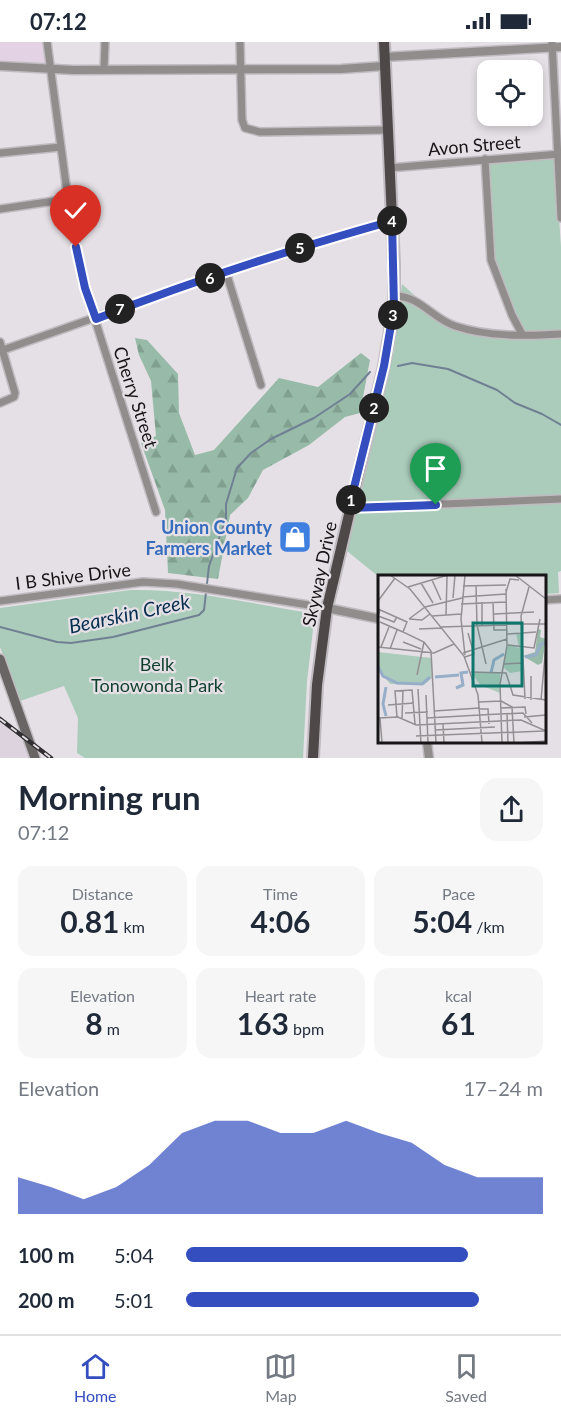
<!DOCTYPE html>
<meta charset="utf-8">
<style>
body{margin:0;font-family:Lato,sans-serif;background:#f6f6f7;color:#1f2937;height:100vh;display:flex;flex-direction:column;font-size:22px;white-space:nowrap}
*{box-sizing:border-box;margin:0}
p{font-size:20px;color:#747a83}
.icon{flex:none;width:33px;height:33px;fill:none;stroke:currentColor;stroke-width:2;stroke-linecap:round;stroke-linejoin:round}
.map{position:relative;height:716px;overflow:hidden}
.side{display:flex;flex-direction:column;background:#fff;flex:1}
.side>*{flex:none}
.tools{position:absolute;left:477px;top:18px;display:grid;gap:12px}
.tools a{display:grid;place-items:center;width:66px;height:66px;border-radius:12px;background:#fff;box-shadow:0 3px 9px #0003;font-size:30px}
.pin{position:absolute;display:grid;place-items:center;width:51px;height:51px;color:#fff;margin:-62px -26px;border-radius:50% 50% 50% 0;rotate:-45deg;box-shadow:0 0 6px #0007}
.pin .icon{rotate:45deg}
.km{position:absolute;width:30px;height:30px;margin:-15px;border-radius:50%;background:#222;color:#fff;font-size:16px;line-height:30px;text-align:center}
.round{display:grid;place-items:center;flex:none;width:63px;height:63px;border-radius:18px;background:#f6f6f7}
.summary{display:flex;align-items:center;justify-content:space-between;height:102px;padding:0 18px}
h1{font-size:33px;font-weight:700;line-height:45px}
.figures{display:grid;grid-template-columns:repeat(3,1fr);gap:9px;height:102px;padding:6px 18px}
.figures div{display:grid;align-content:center;border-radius:15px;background:#f6f6f7;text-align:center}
.figures b{font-size:30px;font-weight:700}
.figures small{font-size:16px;font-weight:400}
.figures p{font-size:16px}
.chart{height:168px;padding:12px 18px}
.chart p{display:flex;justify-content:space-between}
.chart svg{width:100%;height:108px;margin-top:6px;fill:#354ebf;opacity:.7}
ul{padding:0 18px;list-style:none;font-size:20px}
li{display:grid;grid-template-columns:96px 72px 1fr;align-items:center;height:45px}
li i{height:15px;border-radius:8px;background:#354ebf}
.status{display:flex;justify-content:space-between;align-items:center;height:42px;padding:0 30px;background:#fff;direction:ltr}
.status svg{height:16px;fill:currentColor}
.menu{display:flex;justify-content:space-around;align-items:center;height:84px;border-top:2px solid #e0e1e3;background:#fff;font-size:16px;color:#747a83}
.menu a{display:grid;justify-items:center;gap:3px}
.menu .current{color:#354ebf}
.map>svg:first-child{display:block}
.built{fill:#ddd3de}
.education{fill:#e2d2e3}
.forest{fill:url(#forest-firs)}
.park{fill:#abccbb}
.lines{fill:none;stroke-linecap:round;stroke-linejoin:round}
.stream{stroke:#708093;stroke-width:2}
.minor-casing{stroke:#c0bbc0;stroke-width:10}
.tertiary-casing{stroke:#c0bbc0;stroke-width:11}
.secondary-casing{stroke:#c0bbc0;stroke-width:12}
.primary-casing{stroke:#c0bbc0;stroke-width:14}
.minor{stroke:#908d8c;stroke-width:7}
.tertiary{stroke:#908d8c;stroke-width:8}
.secondary{stroke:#696564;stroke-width:9}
.primary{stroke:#4e4948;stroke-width:10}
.rail-casing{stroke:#312f31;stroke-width:4.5}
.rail{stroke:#e5e0e5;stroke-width:2;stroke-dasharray:7;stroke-linecap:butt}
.route-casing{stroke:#fff;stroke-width:12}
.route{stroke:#354ebf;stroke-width:8}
.labels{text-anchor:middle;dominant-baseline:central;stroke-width:4.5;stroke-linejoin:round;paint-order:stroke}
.street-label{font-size:18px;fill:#171517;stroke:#e5e0e5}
.shop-label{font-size:18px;font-weight:bold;fill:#366cbe;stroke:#e5e0e5;text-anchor:end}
.park-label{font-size:18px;fill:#103f2c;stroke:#e5e0e5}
.water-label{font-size:20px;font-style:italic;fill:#072d50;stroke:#e5e0e5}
.inset-river{fill:none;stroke:#96aec8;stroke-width:3}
.inset-road{fill:none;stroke:#938f93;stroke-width:1.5}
.view{fill:#0f766e;fill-opacity:0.15;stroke:#0f766e;stroke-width:3}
.inset-edge{fill:none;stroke:#171517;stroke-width:3}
</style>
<div class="status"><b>07:12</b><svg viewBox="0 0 49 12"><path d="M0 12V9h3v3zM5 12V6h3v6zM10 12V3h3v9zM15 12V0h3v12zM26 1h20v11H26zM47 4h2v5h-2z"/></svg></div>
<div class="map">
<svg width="561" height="716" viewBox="0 0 561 716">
<defs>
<pattern id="forest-firs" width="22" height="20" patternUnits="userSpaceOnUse" patternTransform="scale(1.5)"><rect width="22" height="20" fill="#97bba8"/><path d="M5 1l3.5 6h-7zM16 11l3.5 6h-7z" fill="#81a090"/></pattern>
</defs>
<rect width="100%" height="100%" fill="#e5e0e5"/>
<path class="built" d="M0 679 25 701 31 716H0Z"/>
<path class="education" d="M0 0H43L45 23 0 19Z"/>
<path class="forest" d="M135 296 147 298 178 332 179 371 195 413 214 408 279 336 318 345 361 311 370 318 360 371 345 375 309 403 263 428 248 456 230 473 218 537 168 531 165 468 141 401 156 394 151 339 139 313Z"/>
<path class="park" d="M555 114 561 205V529L558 530 559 551 545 552 544 534H464L463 532 456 534 379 535 347 509 394 308 402 242 446 282 524 293 513 272 493 217 488 118Z
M130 548C190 547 250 561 309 571L313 573 314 579 307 639 303 716H85L77 711 78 676 64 644 20 659 0 605V566Z"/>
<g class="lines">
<path class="stream" d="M398 324 412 321 448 327 497 348 515 361 542 372 561 383
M0 585 57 600 71 601 113 595 199 573 204 568 209 524 226 477V462L237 426 251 411 271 397 314 376 350 352 370 330"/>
<defs>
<path id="minor" d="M47 0 71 180 85 246 156 470
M240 0 242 78 245 86 260 90 388 88
M552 0 561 176
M104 28 105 0
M0 111 61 105
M485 117 491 218 512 273 522 292
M389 126 560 112
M0 167 68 157
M226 230 261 343
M395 254C420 254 433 277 455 284 488 295 527 294 561 292
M0 300 15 351 14 355 0 361
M0 309C130 264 259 215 392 179
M349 466 561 457
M544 558 561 557
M0 559 143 540 177 542 327 566"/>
<path id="tertiary" d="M384 15 561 5
M0 24 73 28 341 27 384 24
M327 566 380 577
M427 700 429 716"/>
<path id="secondary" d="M0 617 35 716"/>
<path id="primary" d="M313 716 317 643 327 566 384 324 394 265V222L384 0"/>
</defs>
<use href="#minor" class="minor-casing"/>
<use href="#tertiary" class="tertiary-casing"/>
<use href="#secondary" class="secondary-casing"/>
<use href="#primary" class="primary-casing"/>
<use href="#minor" class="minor"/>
<use href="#tertiary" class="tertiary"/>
<use href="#secondary" class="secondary"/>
<use href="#primary" class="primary"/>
<defs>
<path id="rail" d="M0 677 51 716"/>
</defs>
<use href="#rail" class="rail-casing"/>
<use href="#rail" class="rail"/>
</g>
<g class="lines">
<defs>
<path id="route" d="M76 205 85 246 96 277C192 239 292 207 392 179L394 265 384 324 349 466 436 463"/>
</defs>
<use href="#route" class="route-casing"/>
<use href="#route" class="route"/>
</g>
<defs>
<symbol id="shop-square" viewBox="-11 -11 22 22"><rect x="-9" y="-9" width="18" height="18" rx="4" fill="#3f7fe0" stroke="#e5e0e5"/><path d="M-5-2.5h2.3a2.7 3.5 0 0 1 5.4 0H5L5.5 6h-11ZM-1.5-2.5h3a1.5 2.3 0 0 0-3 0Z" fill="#fff"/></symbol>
</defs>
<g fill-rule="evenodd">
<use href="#shop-square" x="276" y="476" width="38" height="38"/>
</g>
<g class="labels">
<g class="street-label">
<text transform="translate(474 103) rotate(-5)">Avon Street</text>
<text transform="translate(136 355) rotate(72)">Cherry Street</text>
<text transform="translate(319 532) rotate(-78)">Skyway Drive</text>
<text transform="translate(73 534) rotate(-7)">I B Shive Drive</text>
</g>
<g class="shop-label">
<text x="272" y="485">Union County<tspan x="272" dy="21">Farmers Market</tspan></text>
</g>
<g class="park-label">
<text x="157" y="622">Belk<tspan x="157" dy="21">Tonowonda Park</tspan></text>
</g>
<g class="water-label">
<text transform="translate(129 571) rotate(-12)">Bearskin Creek</text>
</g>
</g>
<g transform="translate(378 533)">
<rect width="168" height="168" fill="#e5e0e5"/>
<path d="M160 54 163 55 162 62 168 64 164 88 160 90 145 81 157 77Z" fill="#97bba8"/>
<path d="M138 58H144V96L132 98 125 92 130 69 141 73ZM0 77 53 83 54 103 46 110 12 109 0 93ZM94 98H122V118L102 110Z" fill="#abccbb"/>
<path class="inset-river" d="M147 82 158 80 162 70 168 67M0 92 5 101 19 108 44 109 52 102M113 98 116 85 126 79M57 102 81 100M8 112 5 129 8 141M78 113 85 110 83 98 90 97"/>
<path class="inset-road" d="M12 0 32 14 86 81 100 120 104 168M137 0 168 24M54 5 63 25M43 8 55 28M85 11 128 10M98 11 99 50 108 89M30 12 70 0M128 17 132 4 141 5M84 22 128 19M75 23 77 0M0 26 17 3M104 27V50M115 27 116 55H129M83 29 128 27M47 32 84 23M0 34 29 47 25 57 46 67 53 76 57 149M2 35 0 41 11 45 16 47 19 42M116 39 156 37M68 40 69 1M54 41 83 39M31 44 44 45 52 39M31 44 47 32M2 47 25 57M129 49H168M63 52 129 50M41 54 64 53M129 59 158 57M25 67 43 74M130 70 156 73 162 44M0 72 56 78 76 69M3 72 11 52M12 74 19 55M85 78 129 64M87 80 83 44 87 0M87 82 96 79 90 58M126 89 145 88M93 97 128 98 135 120 168 125M39 100 46 67M153 101V125M40 114 43 168M48 120 50 168M147 124 143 41 151 12M163 125 168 70M123 126 134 132 136 168M101 127 123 126M10 130 36 128M123 133 147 132 148 139M102 134H110L111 149M56 136 102 133M27 138 50 137M129 138 130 168M102 140 145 138 154 148M19 142 17 116 34 115 37 149M146 142 168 140M0 143 20 142 38 150 143 145 168 156M2 143 4 168M49 143 102 140M24 144 25 115M57 149 58 168M65 149 66 168M57 155 117 152M38 161 166 156M124 168 122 109 129 71 128 14M139 168 168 166"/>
<path class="view" d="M95 48H144V111H95Z"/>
<rect width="168" height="168" class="inset-edge"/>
</g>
</svg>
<div class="tools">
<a><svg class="icon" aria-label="locate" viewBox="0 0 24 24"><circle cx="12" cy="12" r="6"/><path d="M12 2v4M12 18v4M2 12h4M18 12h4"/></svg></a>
</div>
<div class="pin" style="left:436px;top:463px;background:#1e9e55"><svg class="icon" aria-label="arrive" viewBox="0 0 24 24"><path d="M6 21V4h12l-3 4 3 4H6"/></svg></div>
<div class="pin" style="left:76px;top:205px;background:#d93025"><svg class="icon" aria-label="check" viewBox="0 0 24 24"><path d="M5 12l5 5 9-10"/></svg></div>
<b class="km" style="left:351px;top:458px">1</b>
<b class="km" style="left:374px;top:366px">2</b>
<b class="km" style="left:393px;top:273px">3</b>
<b class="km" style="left:392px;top:179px">4</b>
<b class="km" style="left:300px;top:206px">5</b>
<b class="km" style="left:210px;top:236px">6</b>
<b class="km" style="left:120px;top:267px">7</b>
</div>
<section class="side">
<div class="summary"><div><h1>Morning run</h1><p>07:12</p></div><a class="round"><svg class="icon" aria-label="share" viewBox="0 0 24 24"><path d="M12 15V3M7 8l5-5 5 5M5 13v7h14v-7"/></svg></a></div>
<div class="figures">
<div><p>Distance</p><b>0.81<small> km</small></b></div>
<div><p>Time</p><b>4:06</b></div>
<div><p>Pace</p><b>5:04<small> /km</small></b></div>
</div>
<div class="figures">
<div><p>Elevation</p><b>8<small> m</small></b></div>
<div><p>Heart rate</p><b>163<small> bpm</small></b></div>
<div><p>kcal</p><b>61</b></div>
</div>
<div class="chart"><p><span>Elevation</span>17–24 m</p>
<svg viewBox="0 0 160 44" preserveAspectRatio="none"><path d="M0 44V29L10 33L20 38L30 33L40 24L50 11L60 6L70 6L80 11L90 11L100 6L110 11L120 15L130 24L140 29L150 29L160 29V44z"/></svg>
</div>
<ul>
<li><b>100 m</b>5:04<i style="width:79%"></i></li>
<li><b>200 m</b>5:01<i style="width:82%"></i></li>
</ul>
</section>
<nav class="menu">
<a class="current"><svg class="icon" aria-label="home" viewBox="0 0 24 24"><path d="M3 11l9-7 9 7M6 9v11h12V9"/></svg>Home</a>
<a><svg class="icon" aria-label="map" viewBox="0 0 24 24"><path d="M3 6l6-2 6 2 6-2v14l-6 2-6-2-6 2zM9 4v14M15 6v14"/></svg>Map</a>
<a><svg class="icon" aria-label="saved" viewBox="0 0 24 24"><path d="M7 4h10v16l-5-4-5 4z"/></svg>Saved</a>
</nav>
